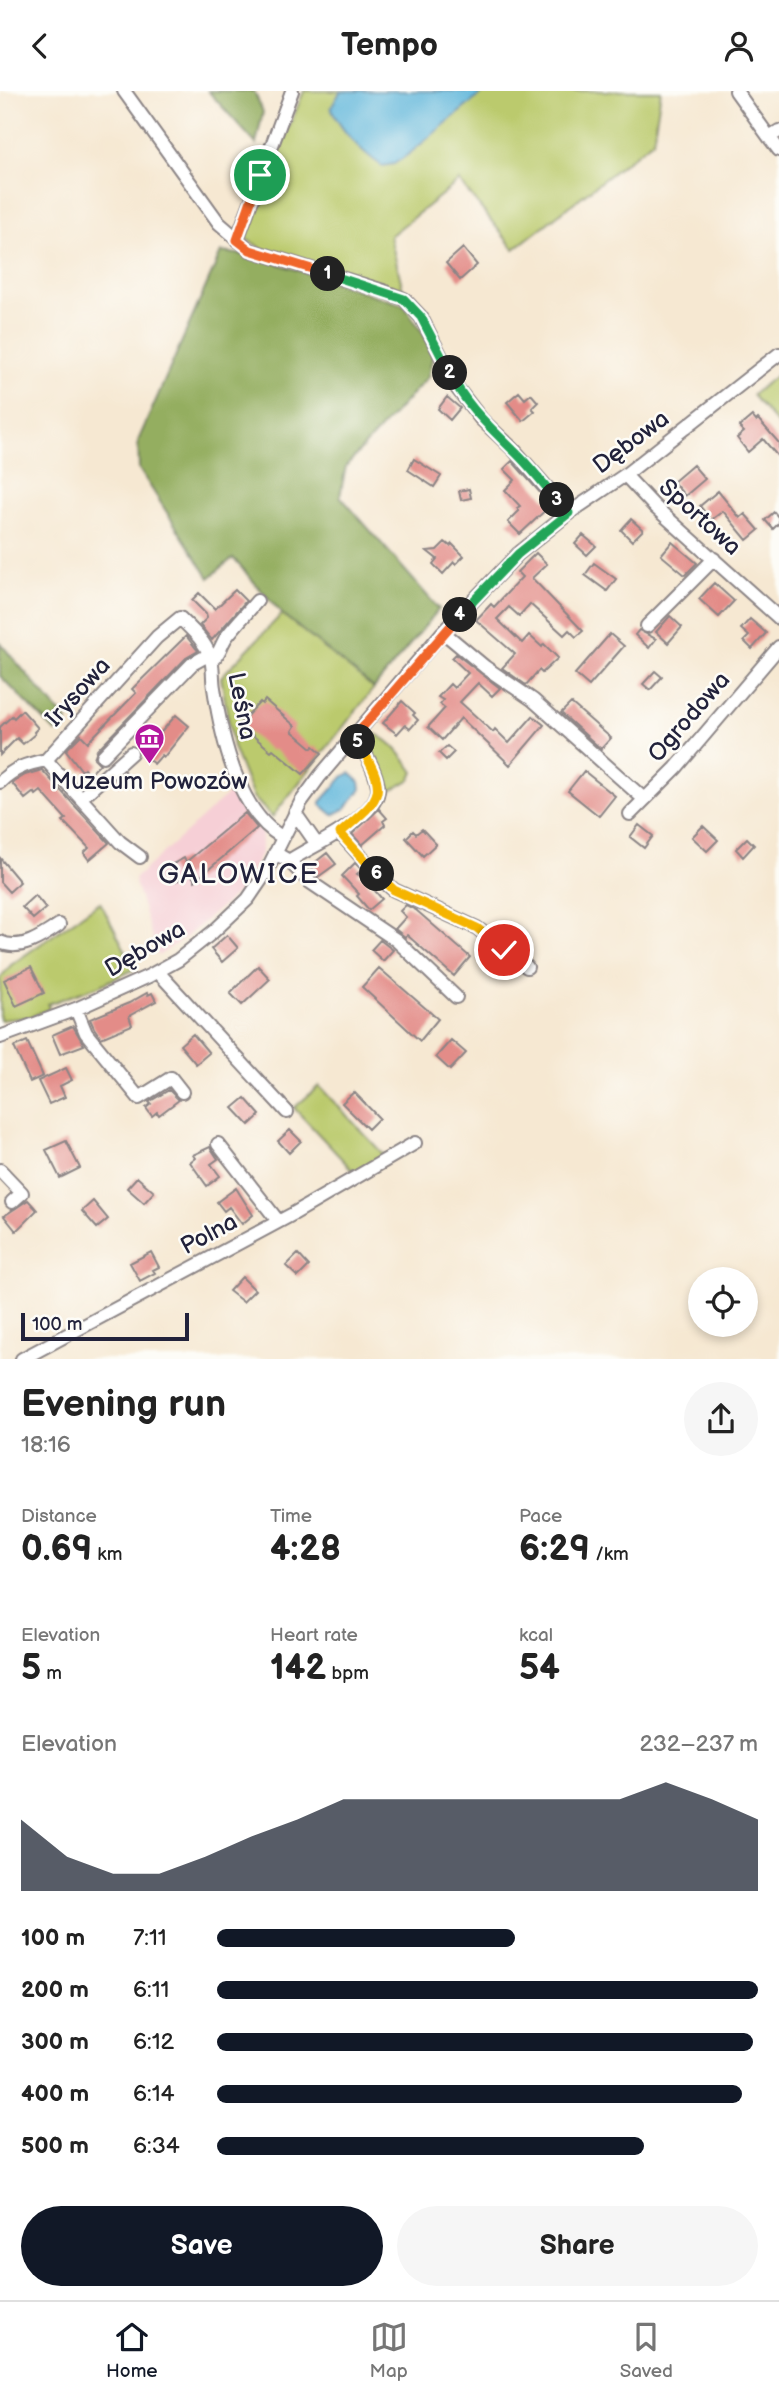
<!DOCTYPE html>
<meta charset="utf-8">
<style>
body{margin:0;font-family:"Balsamiq Sans",sans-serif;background:#f6f6f6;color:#222;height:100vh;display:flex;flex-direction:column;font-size:26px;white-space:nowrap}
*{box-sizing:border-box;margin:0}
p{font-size:23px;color:#767676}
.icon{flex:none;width:38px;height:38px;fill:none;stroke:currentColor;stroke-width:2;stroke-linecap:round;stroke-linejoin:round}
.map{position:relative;height:1268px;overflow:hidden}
.details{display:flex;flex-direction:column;background:#fff;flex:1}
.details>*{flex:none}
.buttons{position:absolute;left:688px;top:1176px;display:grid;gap:14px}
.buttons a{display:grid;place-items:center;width:70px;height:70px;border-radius:50%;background:#fff;box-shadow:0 4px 10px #0003;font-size:35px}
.scale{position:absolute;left:21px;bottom:18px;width:168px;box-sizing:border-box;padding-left:7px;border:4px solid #22223b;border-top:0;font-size:19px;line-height:24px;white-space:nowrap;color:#22223b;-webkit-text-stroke:5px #fdfcf7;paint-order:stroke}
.pin{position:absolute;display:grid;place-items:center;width:60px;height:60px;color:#fff;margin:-30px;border:4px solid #fff;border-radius:50%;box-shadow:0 2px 7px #0007}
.km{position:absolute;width:35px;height:35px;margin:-18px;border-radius:50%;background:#222;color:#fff;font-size:19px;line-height:35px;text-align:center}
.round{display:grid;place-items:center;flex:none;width:74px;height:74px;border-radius:37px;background:#f6f6f6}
.headline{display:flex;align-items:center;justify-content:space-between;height:119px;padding:0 21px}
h1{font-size:38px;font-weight:700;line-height:52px}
.figures{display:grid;grid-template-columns:repeat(3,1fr);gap:10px;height:119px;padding:7px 21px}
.figures div{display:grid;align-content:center}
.figures b{font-size:35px;font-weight:700}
.figures small{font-size:19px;font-weight:400}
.figures p{font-size:19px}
.chart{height:196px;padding:14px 21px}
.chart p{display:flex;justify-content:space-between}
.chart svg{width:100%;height:126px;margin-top:7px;fill:#111827;opacity:.7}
.primary-button{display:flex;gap:14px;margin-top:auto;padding:14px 21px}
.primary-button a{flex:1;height:80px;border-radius:42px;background:#111827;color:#fff;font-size:28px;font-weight:700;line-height:80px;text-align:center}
.primary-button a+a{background:#f6f6f6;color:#222}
ul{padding:0 21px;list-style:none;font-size:23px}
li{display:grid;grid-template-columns:112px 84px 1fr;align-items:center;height:52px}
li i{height:18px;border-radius:9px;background:#111827}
header{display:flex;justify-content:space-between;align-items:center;height:91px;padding:0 21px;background:#fff;font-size:32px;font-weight:700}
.tab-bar{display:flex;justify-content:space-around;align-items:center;height:98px;border-top:2px solid #e0e0e0;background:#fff;font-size:19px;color:#767676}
.tab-bar a{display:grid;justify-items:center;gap:4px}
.tab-bar .on{color:#111827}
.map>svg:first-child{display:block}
.built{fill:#f6cfd6}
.green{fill:#bbca6d;stroke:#6e7654;stroke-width:2}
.forest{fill:#94ae60;stroke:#5b684e;stroke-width:2}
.water{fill:#5db5da;stroke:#406c8a;stroke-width:2}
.building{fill:#e38c88}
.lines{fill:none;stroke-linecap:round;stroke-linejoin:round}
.minor-casing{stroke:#8c8586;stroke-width:16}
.minor{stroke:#fff;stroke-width:12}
.split-1-casing{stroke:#fff;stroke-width:14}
.split-2-casing{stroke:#fff;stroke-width:14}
.split-3-casing{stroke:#fff;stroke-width:14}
.split-4-casing{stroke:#fff;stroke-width:14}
.split-5-casing{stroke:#fff;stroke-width:14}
.split-6-casing{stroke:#fff;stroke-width:14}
.split-7-casing{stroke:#fff;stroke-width:14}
.split-1{stroke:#f0652b;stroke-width:9}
.split-2{stroke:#22a559;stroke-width:9}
.split-3{stroke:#22a559;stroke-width:9}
.split-4{stroke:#22a559;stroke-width:9}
.split-5{stroke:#f0652b;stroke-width:9}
.split-6{stroke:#f5b400;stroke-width:9}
.split-7{stroke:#f5b400;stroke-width:9}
.labels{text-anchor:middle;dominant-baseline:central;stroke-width:5;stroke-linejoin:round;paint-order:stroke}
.street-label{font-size:24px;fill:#22223b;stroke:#fdfcf7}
.poi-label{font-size:24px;fill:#22223b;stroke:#fdfcf7}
.quarter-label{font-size:28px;letter-spacing:2px;fill:#22223b;stroke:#fdfcf7}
</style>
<header><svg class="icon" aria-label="back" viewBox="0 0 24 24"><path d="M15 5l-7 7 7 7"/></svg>Tempo<svg class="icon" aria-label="person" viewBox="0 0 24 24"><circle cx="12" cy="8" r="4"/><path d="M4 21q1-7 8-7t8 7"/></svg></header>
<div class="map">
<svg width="779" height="1268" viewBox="0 0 779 1268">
<rect width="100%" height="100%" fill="#fdfcf7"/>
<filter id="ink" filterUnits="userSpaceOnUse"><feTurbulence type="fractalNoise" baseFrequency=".0143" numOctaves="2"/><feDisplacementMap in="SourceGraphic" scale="14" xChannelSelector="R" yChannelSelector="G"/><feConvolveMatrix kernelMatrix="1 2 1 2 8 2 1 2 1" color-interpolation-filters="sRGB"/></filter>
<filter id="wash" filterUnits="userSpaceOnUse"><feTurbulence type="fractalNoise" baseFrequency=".00686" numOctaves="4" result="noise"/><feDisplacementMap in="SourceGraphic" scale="28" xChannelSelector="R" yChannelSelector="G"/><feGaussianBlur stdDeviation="1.57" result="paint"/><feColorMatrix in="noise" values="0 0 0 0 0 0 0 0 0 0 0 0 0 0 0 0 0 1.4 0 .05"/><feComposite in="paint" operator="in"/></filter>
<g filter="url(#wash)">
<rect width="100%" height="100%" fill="#f6e8d2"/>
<path class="built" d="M236 696 245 720 262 743 261 762 243 796 235 804 186 846 158 865 134 788Z"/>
<path class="green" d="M304 0H661L653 50 514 158 459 90 390 145 404 203 263 158 243 146Z
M779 282V335L752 304Z
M282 523 374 597 272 726 253 706 233 656 221 586Z
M370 642C389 645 403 666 414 681L411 688 387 702 366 650Z
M100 811 135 878 99 895 48 913 49 918 30 926 0 929V887L11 874Z
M319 995 385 1065 355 1082 294 1017Z"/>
<path class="forest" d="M208 0H254L263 21 256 53Z
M221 161 254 165 404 214 434 259 428 286 346 375 340 405 439 518 374 597 282 523 233 467 209 487 139 378 138 350Z
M0 552 67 630 56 641 0 585Z"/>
<path class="water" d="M349 0H485L409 63 394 73 382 75C360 59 342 42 331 17L340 1Z
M350 682 360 691 361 698 345 718 333 724 321 714V711L344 685Z"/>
<g id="blocks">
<path class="building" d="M463 157 477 174 460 189 446 172Z
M519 301 525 308 531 303 538 311 532 317 535 320 523 330 507 311Z
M447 306 460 317 450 329 438 318Z
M752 325 756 330 758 328 779 352V367L763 348 748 361 737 347 744 341 739 336Z
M414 368 441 385 434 396 408 379Z
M512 370 551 414 520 443 508 431 519 420 517 417 520 415 505 399 515 389 504 378Z
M693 374 705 388 685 405 673 391Z
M469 398 471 407 461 409 459 400Z
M718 400 740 427 745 423 759 439 747 449 723 420 711 429 700 415Z
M774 421 779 427V432L773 438 765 429Z
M631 428 643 439 632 450 621 439Z
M583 444 596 455 587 464 575 453Z
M445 451 450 455 452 453 464 465 456 473 454 471 443 483 433 473 437 468 427 460 437 459Z
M672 451 697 472 685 484 661 464Z
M536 462 547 473 532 487 583 540 576 546 569 539 564 544 530 513 519 525 509 516 497 528 522 552 529 544 542 556 544 553 558 567 542 582 539 579 526 594 502 577 515 563 476 529 491 513 494 516 522 486 517 481Z
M594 472 616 488 607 500 585 484Z
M714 492 734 510 719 526 699 508Z
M235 499 246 510 212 549 200 534 207 527 206 523 192 509 199 502 215 518Z
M670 525 682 536 668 552 656 541Z
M750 528 766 542 752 558 744 550 749 545 741 538Z
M639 539 656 548 649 557 635 544Z
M610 543 624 555 589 595 575 583Z
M186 545 198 560 186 567 97 659 94 667 100 673 89 684 84 678 82 680 66 659 81 644 88 651 136 602 132 598Z
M456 563 500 597 492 605 478 592 460 611 493 641 495 638 509 652 533 625 544 634 510 674 461 627 442 649 428 636 445 617 440 613 443 609 438 606 450 593 454 597 468 582 452 567Z
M655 580 662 586 650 599 643 593Z
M265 609 295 635 292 640 312 657 314 655 322 662 303 683 273 658 271 660 239 633 260 611 262 613Z
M402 610 415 622 413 624 418 629 410 638 405 634 397 643 383 632Z
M571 612 611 647 601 658 561 622Z
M22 619 38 637 34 641 35 643 23 653 17 647 0 664V636L12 625 14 627Z
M176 624 189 635 164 666 162 664 154 673 145 666 153 656 150 654Z
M447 655 454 661 446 669 439 662Z
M42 679 109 752 89 769 84 762 89 757 63 730 66 728 41 700 36 704 34 701 25 708 12 692 25 684Z
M124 680 130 687 120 695 115 688Z
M584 680 615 705 599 725 568 700Z
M379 718 387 727 383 730 385 734 362 754 352 743Z
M245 722 257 737 195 790 191 782 177 790 169 775 184 767 186 771Z
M639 734 653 745 644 757 630 746Z
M703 735 718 749 707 760 692 746Z
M422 738 436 753 423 765 406 747 413 740 416 743Z
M747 747 754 754 743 766 736 758Z
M327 762 336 773 318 786 311 779 315 775 313 773Z
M0 767 20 791 9 801 0 791Z
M355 772 362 779 357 783 365 788 382 808 369 819 357 805 359 803 342 785Z
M35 804 46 817 33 828 22 816Z
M406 814 416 819 470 866 454 885 407 844 405 846 395 838 406 826 400 820Z
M227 844 238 857 222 871 211 858Z
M380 849 393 859 383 870 371 859Z
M258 875 270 888 242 914 230 902Z
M31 876 44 902 16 915 4 889Z
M379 877 438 928 420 950 362 896Z
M147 902 148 904 152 902 156 910 129 925 132 934 101 947 94 937 90 928 129 912Z
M73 935 84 954 60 963 52 944Z
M193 943 209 962 196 973 180 954Z
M451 949 466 962 450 979 436 966Z
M27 950 43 985 30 991 14 956Z
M66 977 72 989 60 995 65 1006 49 1013 38 990Z
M169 999 179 1009 159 1024 157 1021 152 1025 146 1017 151 1013 149 1011Z
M354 1001 379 1027 368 1038 342 1012Z
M245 1007 260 1024 249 1034 233 1017Z
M290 1039 301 1050 289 1062 278 1050Z
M66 1050 80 1077 60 1087 46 1059Z
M210 1056 218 1068 211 1073 220 1085 207 1095 190 1071 195 1067 193 1064Z
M137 1086 154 1101 144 1112 127 1097Z
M236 1097 253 1124 242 1133 229 1116 224 1120 217 1111Z
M28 1109 37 1119 16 1140 4 1125Z
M93 1110 108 1128 97 1137 82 1120Z
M151 1161 159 1176 153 1179 155 1182 140 1190 130 1172Z
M298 1163 309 1175 298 1186 286 1175Z
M242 1186 255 1199 243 1211 229 1200Z"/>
</g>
</g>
<g filter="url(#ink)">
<use href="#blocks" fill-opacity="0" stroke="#8c8586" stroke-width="2"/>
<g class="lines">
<defs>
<path id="minor" d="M124 0 219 132 250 159 383 200 404 208 421 226 457 297 481 328 515 360 569 422
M736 0 769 46
M779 40 769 46 779 59
M237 149 292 0
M625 384 655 416 779 527
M647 535 714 468
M443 541 485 576 533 609 644 708
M212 569C220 563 221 553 227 545 236 533 247 522 257 510
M103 665 192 573 210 563
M46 669 120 751 140 766
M0 691C14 677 27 673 46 669L157 546 180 527C192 539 204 549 210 565 214 575 212 587 214 597 221 644 238 722 282 746
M82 706 131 662
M295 722 316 752
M630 723 676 677 779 556
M340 742 382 789 394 799 477 837 527 876
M275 762 289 770 310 791 396 849 456 906
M289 770C310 755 382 726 378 695 375 678 364 660 355 645
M0 851C20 861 43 845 59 834
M158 881 287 1021
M76 918 86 942 139 1007 171 987 182 1001
M0 946 76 918 149 885 178 869 213 841 248 808 265 783 301 711 320 685 443 541 518 463 569 422 625 384 779 263
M218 1053 278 1130
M0 1079 22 1102 12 1111
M22 1268 293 1123 415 1052"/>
</defs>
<use href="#minor" class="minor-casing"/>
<use href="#minor" class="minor"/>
</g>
</g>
<g class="lines" filter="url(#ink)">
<defs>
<path id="split-1" d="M260 84 237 149 250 159 328 183"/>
<path id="split-2" d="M328 183 404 208 421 226 450 282"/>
<path id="split-3" d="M450 282C465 314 489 335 513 359 529 374 543 392 557 409"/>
<path id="split-4" d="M460 524 518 463 569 422 557 409"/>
<path id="split-5" d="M358 651 355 645 460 524"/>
<path id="split-6" d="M358 651C389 703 383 705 340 742L377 783"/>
<path id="split-7" d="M377 783 394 799 477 837 504 859"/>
</defs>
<use href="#split-1" class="split-1-casing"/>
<use href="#split-2" class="split-2-casing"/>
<use href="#split-3" class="split-3-casing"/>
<use href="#split-4" class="split-4-casing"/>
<use href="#split-5" class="split-5-casing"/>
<use href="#split-6" class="split-6-casing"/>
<use href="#split-7" class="split-7-casing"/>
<use href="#split-1" class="split-1"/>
<use href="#split-2" class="split-2"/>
<use href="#split-3" class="split-3"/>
<use href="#split-4" class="split-4"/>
<use href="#split-5" class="split-5"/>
<use href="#split-6" class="split-6"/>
<use href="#split-7" class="split-7"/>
</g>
<defs>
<symbol id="museum-pin" viewBox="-11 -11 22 30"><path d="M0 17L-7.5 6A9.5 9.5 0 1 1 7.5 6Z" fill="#b5179e" stroke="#fdfcf7"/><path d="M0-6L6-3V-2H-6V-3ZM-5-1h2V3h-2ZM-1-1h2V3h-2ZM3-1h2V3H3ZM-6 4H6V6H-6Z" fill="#fff"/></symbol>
</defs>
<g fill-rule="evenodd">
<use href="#museum-pin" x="132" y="630" width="35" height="47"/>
</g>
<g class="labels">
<g class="street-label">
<text transform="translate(631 351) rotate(-37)">Dębowa</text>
<text transform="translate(700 426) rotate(42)">Sportowa</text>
<text transform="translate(78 601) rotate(-48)">Irysowa</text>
<text transform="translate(242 615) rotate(79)">Leśna</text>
<text transform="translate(689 626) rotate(-49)">Ogrodowa</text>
<text transform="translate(145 858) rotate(-30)">Dębowa</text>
<text transform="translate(209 1143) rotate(-28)">Polna</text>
</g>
<g class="poi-label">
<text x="149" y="690">Muzeum Powozów</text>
</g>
<g class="quarter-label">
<text x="239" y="783">GALOWICE</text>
</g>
</g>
</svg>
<div class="buttons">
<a><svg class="icon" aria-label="locate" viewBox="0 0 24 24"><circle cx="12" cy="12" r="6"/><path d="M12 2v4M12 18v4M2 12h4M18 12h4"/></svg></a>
</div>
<div class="scale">100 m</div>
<div class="pin" style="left:260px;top:84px;background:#1e9e55"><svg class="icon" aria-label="arrive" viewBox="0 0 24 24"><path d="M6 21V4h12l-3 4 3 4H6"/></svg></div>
<div class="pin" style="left:504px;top:859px;background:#d93025"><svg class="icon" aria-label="check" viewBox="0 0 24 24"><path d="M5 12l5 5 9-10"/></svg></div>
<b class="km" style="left:328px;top:183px">1</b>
<b class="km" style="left:450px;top:282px">2</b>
<b class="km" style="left:557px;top:409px">3</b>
<b class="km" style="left:460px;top:524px">4</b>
<b class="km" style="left:358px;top:651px">5</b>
<b class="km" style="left:377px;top:783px">6</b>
</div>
<section class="details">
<div class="headline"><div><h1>Evening run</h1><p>18:16</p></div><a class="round"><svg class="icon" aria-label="share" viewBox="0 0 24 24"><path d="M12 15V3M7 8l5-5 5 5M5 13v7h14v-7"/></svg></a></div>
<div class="figures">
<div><p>Distance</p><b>0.69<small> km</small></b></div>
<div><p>Time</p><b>4:28</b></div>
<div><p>Pace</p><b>6:29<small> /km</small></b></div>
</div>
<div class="figures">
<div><p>Elevation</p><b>5<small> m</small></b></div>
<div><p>Heart rate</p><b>142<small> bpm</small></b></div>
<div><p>kcal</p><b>54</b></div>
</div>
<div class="chart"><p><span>Elevation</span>232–237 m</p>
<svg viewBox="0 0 160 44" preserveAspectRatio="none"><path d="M0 44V19L10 32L20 38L30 38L40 32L50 25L60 19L70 12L80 12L90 12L100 12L110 12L120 12L130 12L140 6L150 12L160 19V44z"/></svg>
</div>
<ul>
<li><b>100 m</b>7:11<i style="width:55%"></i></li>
<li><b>200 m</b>6:11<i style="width:100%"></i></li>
<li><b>300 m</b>6:12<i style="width:99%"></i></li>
<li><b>400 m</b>6:14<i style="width:97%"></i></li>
<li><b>500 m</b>6:34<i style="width:79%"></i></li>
</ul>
<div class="primary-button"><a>Save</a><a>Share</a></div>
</section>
<nav class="tab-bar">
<a class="on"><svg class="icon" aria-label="home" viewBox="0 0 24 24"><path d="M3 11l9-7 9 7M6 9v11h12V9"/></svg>Home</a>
<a><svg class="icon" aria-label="map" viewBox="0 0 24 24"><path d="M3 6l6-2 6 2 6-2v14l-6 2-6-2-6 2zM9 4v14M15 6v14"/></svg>Map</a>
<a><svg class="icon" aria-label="saved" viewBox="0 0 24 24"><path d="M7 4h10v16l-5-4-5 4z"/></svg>Saved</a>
</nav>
